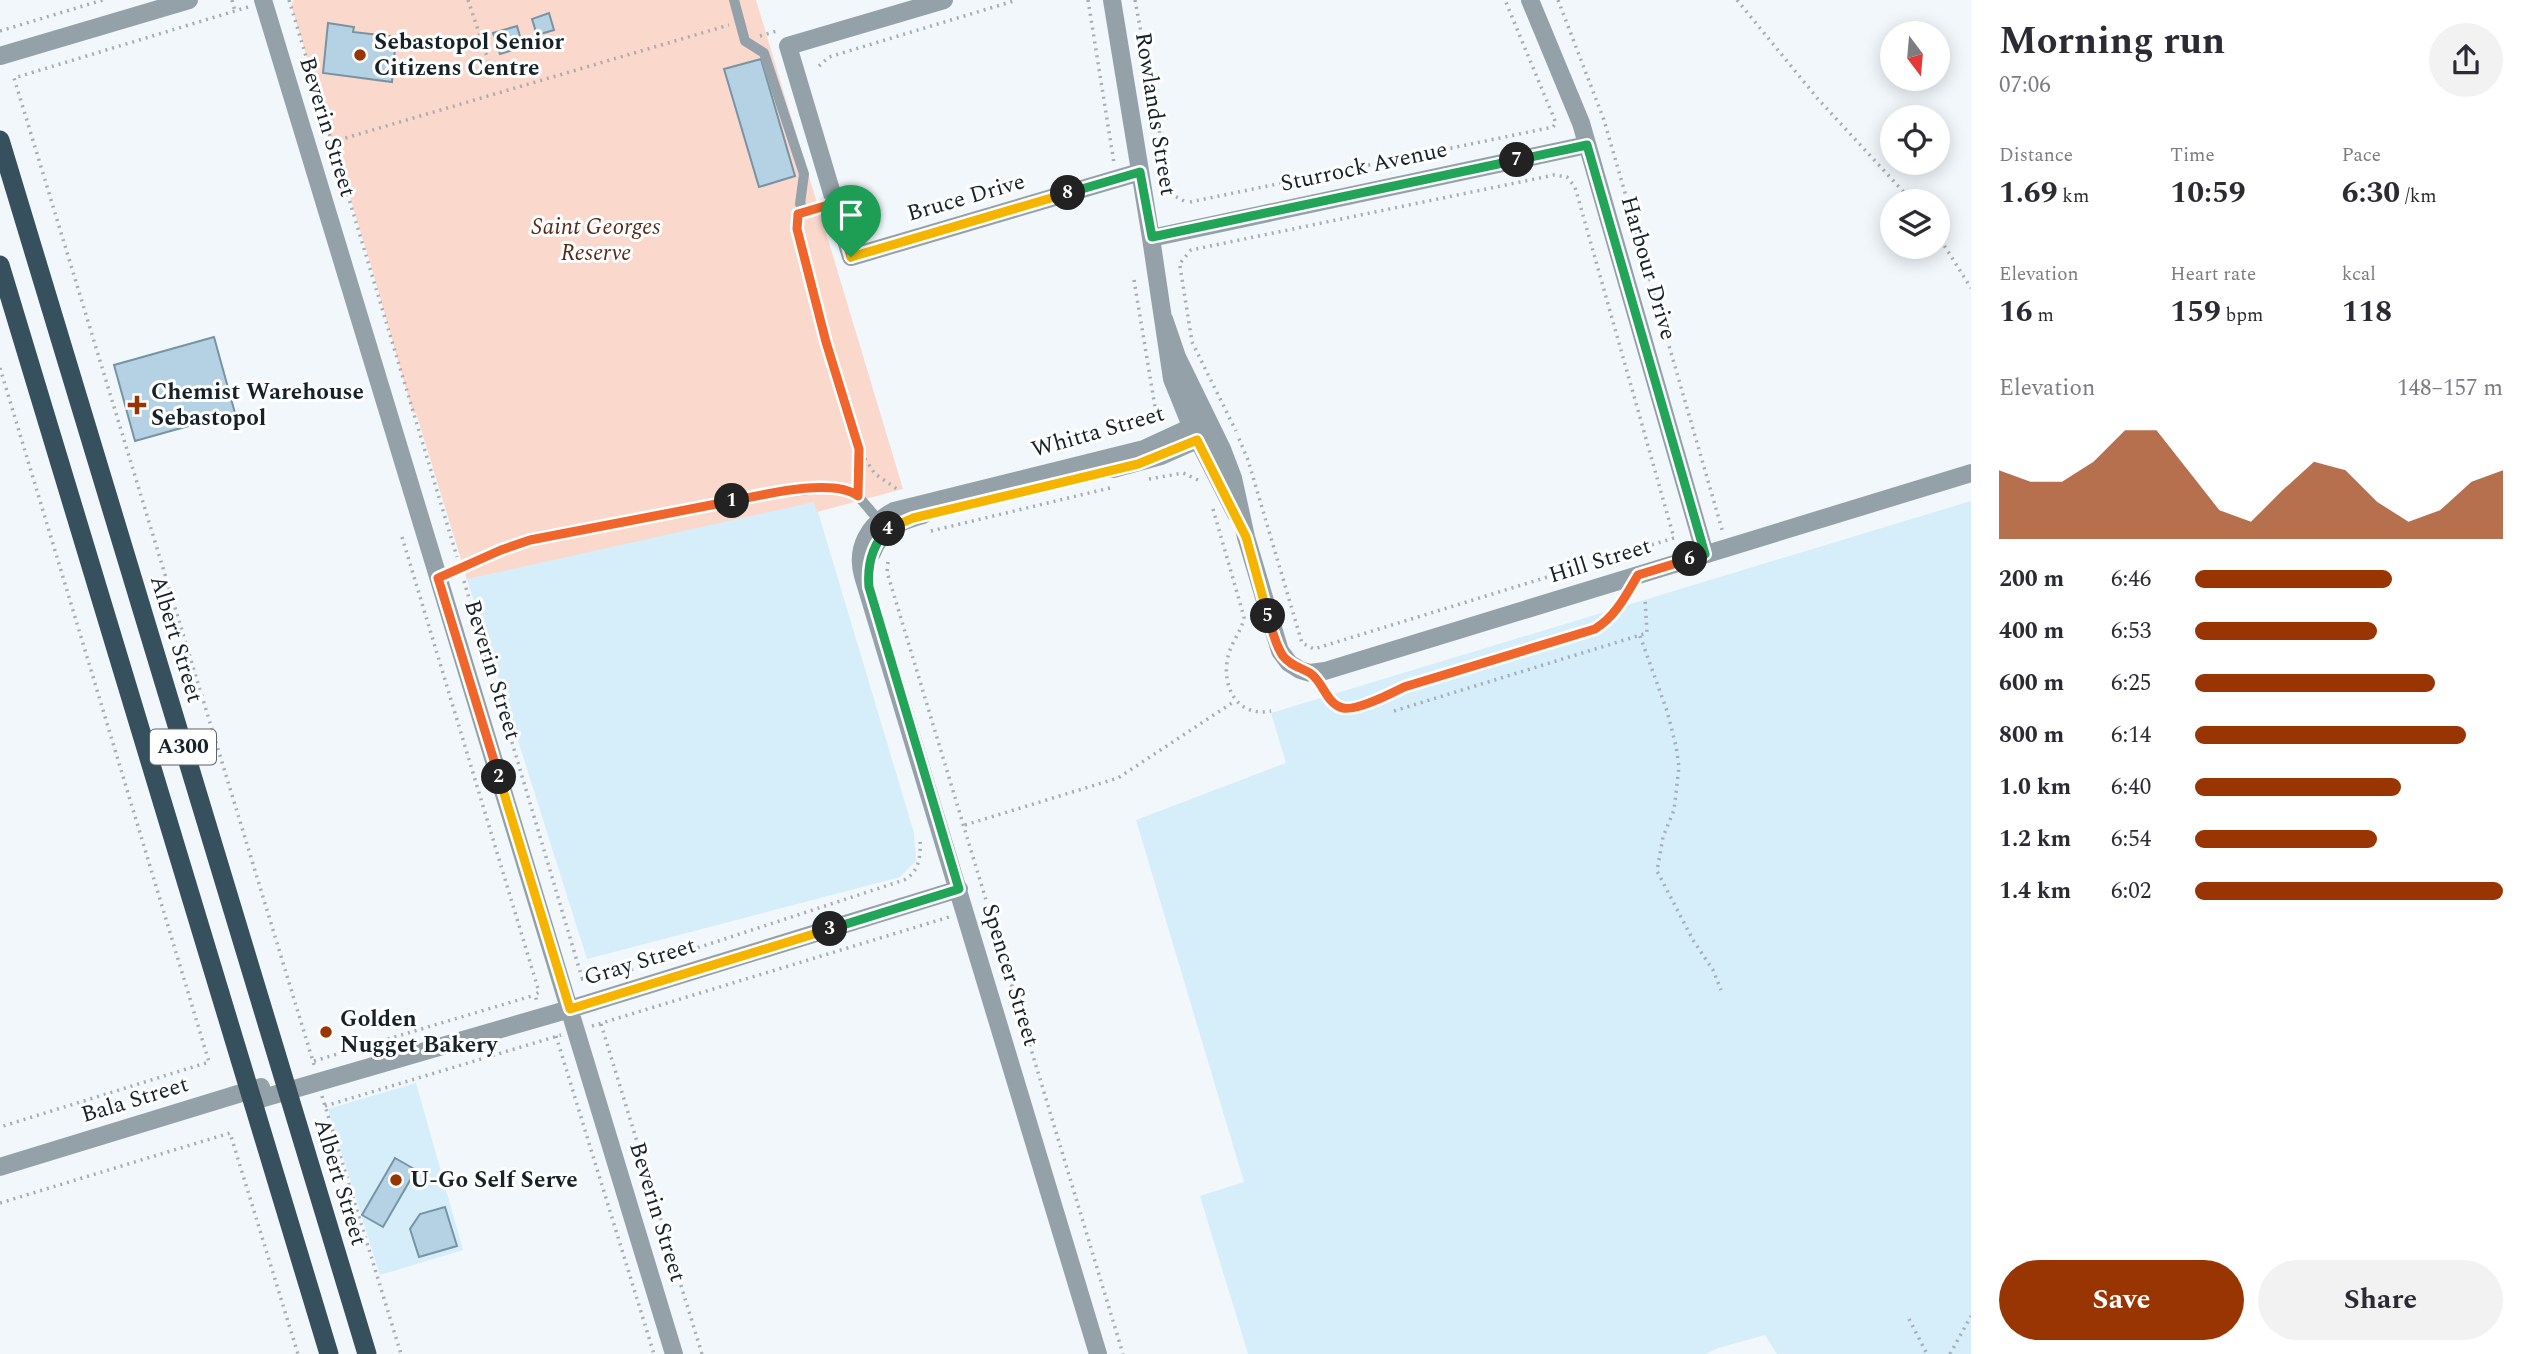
<!DOCTYPE html>
<meta charset="utf-8">
<style>
body{margin:0;font-family:Spectral,serif;background:#f2f2f3;color:#2b2b33;height:100vh;display:flex;flex-direction:column;font-size:26px;white-space:nowrap}
*{box-sizing:border-box;margin:0}
p{font-size:23px;color:#7c7c81}
.icon{flex:none;width:38px;height:38px;fill:none;stroke:currentColor;stroke-width:2;stroke-linecap:round;stroke-linejoin:round}
.map{position:relative;flex:1;overflow:hidden}
.drawer{display:flex;flex-direction:column;background:#fff;width:560px}
.drawer>*{flex:none}
.needle{width:46px;rotate:164deg}
.fabs{position:absolute;left:1880px;top:21px;display:grid;gap:14px}
.fabs a{display:grid;place-items:center;width:70px;height:70px;border-radius:50%;background:#fff;box-shadow:0 4px 18px #0003;font-size:35px}
.pin{position:absolute;display:grid;place-items:center;width:60px;height:60px;color:#fff;margin:-72px -30px;border-radius:50% 50% 50% 0;rotate:-45deg;box-shadow:0 0 7px #0007}
.pin .icon{rotate:45deg}
.km{position:absolute;width:35px;height:35px;margin:-18px;border-radius:50%;background:#222;color:#fff;font-size:19px;line-height:35px;text-align:center}
.round{display:grid;place-items:center;flex:none;width:74px;height:74px;border-radius:37px;background:#f2f2f3}
.overview{display:flex;align-items:center;justify-content:space-between;height:119px;padding:0 28px}
h1{font-size:38px;font-weight:700;line-height:52px}
.metrics{display:grid;grid-template-columns:repeat(3,1fr);gap:10px;height:119px;padding:7px 28px}
.metrics div{display:grid;align-content:center}
.metrics b{font-size:30px;font-weight:700}
.metrics small{font-size:19px;font-weight:400}
.metrics p{font-size:19px}
.chart{height:196px;padding:14px 28px}
.chart p{display:flex;justify-content:space-between}
.chart svg{width:100%;height:126px;margin-top:7px;fill:#993502;opacity:.7}
.cta{display:flex;gap:14px;margin-top:auto;padding:14px 28px}
.cta a{flex:1;height:80px;border-radius:42px;background:#993502;color:#fff;font-size:28px;font-weight:700;line-height:80px;text-align:center}
.cta a+a{background:#f2f2f3;color:#2b2b33}
ul{padding:0 28px;list-style:none;font-size:23px}
li{display:grid;grid-template-columns:112px 84px 1fr;align-items:center;height:52px}
li i{height:18px;border-radius:9px;background:#993502}
main{display:flex;flex:1;min-height:0}
.map>svg:first-child{display:block}
.built{fill:#d6edfa}
.green{fill:#fbd8cc}
.building{fill:#b4d2e3;stroke:#7793a4;stroke-width:2}
.lines{fill:none;stroke-linecap:round;stroke-linejoin:round}
.path{stroke:#a6aeb3;stroke-width:3.5;stroke-dasharray:2 5;stroke-linecap:butt}
.service{stroke:#95a1a9;stroke-width:10}
.minor{stroke:#95a1a9;stroke-width:18}
.tertiary{stroke:#95a1a9;stroke-width:18}
.trunk{stroke:#37505e;stroke-width:19}
.split-1-casing{stroke:#fff;stroke-width:14}
.split-2-casing{stroke:#fff;stroke-width:14}
.split-3-casing{stroke:#fff;stroke-width:14}
.split-4-casing{stroke:#fff;stroke-width:14}
.split-5-casing{stroke:#fff;stroke-width:14}
.split-6-casing{stroke:#fff;stroke-width:14}
.split-7-casing{stroke:#fff;stroke-width:14}
.split-8-casing{stroke:#fff;stroke-width:14}
.split-9-casing{stroke:#fff;stroke-width:14}
.split-1{stroke:#f0652b;stroke-width:9}
.split-2{stroke:#f0652b;stroke-width:9}
.split-3{stroke:#f5b400;stroke-width:9}
.split-4{stroke:#22a559;stroke-width:9}
.split-5{stroke:#f5b400;stroke-width:9}
.split-6{stroke:#f0652b;stroke-width:9}
.split-7{stroke:#22a559;stroke-width:9}
.split-8{stroke:#22a559;stroke-width:9}
.split-9{stroke:#f5b400;stroke-width:9}
.poi-dot{fill:#993502;stroke:#fff;stroke-width:2.5}
.labels{text-anchor:middle;dominant-baseline:central;stroke-width:6;stroke-linejoin:round;paint-order:stroke}
.shield{fill:#fff;stroke:#5c6468;stroke-width:2}
.shield-label{font-size:21px;font-weight:bold;fill:#162228}
.poi-label{font-size:23px;font-weight:bold;fill:#162228;stroke:#fff;text-anchor:start}
.street-label{font-size:23px;fill:#162228;stroke:#fff}
.park-label{font-size:23px;font-style:italic;fill:#562918;stroke:#fff}
</style>
<main>
<div class="map">
<svg width="1971" height="1354" viewBox="0 0 1971 1354">
<rect width="100%" height="100%" fill="#f1f7fb"/>
<path class="built" d="M1971 501V1354H1777L1765 1335 1718 1348 1706 1354H1248L1200 1196 1244 1182 1136 820 1286 763 1271 713Z
M815 502 914 833 916 861 900 877 587 959 467 579 724 519Z
M416 1083 463 1250 380 1275 328 1109Z"/>
<path class="green" d="M294 0H756L903 489 817 512 814 502 467 579 416 413H413L372 269 291 5Z"/>
<path class="building" d="M549 13 554 30 537 35 532 19Z
M328 23 354 27 353 32 396 37 392 82 323 73Z
M517 26 523 47 500 54 493 33Z
M761 59 795 176 759 187 724 69Z
M214 337 235 413 135 441 114 365Z
M395 1158 416 1170 383 1227 362 1215Z
M445 1207 457 1246 419 1257 410 1229 420 1214Z"/>
<g class="lines">
<path class="path" d="M232 0 235 11
M289 0 457 557
M468 0 488 60
M1088 0 1114 163
M1135 0 1171 194 1184 201
M1558 0 1604 120 1723 533
M1737 0 1818 99 1912 201
M248 7 14 78 315 1068
M0 31 103 0
M760 36 780 30
M819 66 829 57 1017 0
M332 142 729 25
M1190 202 1553 127 1556 123 1505 0
M1937 234 1971 288
M1181 262 1191 250 1554 175 1567 177 1575 187 1674 538 1314 649 1302 643 1248 460 1237 434
M1180 266 1192 342 1236 431
M1134 280 1158 425
M0 368 209 1062 0 1127
M861 453 875 474 900 491
M1149 479 1183 473 1198 480
M858 482 859 451
M1213 509 1244 617C1242 630 1233 640 1229 653 1220 683 1235 718 1271 711
M931 531 1114 487
M402 537 539 992 535 995 537 1002
M888 562 887 572 1123 1354
M464 581 582 978
M1640 636 1667 711 1676 746 1679 767 1674 810 1663 837 1657 871 1693 940 1713 970 1721 990
M1394 711 1647 633 1645 598
M965 825 1118 778 1235 701
M618 974 904 880C919 872 921 856 920 840
M581 979H604
M601 1024 702 1354
M592 1026 949 917
M556 1036 654 1354
M314 1061 535 995
M322 1096 401 1354
M325 1106 561 1035
M0 1203 230 1133 298 1354
M1909 1319 1927 1354
M1950 1354 1971 1316"/>
<path class="service" d="M734 0 745 41 764 53 804 174 800 204 806 212
M835 203 798 214 797 229 826 342 856 441
M438 578 501 550 542 537 776 493 831 488 846 490 858 496 882 524
M1310 673 1334 703 1347 708 1380 698 1404 687 1595 629C1616 616 1626 596 1638 575"/>
<path class="minor" d="M263 0 674 1354
M944 0 788 46 851 257 1140 172
M1112 0 1151 238 1172 379 1191 426 1236 514
M1530 0 1581 123 1705 554
M1151 238 1587 145
M1164 319 1177 357 1222 449 1233 478 1246 537 1280 651 1289 663 1300 670 1310 673 1325 671 1971 473
M1113 469 1161 456 1197 440 1203 429
M872 553C881 529 900 521 923 515
M253 1101 570 1009 959 889
M0 1167 261 1087
M1098 1354 863 576C855 548 869 524 894 511L1144 449 1207 420"/>
<path class="tertiary" d="M0 56 189 0"/>
<path class="trunk" d="M0 140 367 1354
M0 265 329 1354"/>
</g>
<g class="lines">
<defs>
<path id="split-1" d="M732 501C762 495 833 477 858 496L859 449 826 342 797 229 798 214 835 203 851 257"/>
<path id="split-2" d="M499 777 438 578 501 550 530 540 732 501"/>
<path id="split-3" d="M499 777 570 1009 830 929"/>
<path id="split-4" d="M830 929 959 889 869 587C867 564 872 545 888 529"/>
<path id="split-5" d="M888 529 913 518 1138 464 1197 440 1246 537 1268 616"/>
<path id="split-6" d="M1268 616C1272 629 1275 645 1283 656 1291 666 1300 667 1310 673 1323 681 1326 704 1343 708 1357 711 1390 694 1404 687L1595 629C1616 616 1626 595 1638 575L1690 559"/>
<path id="split-7" d="M1517 160 1587 145 1705 554 1690 559"/>
<path id="split-8" d="M1068 193 1140 172 1152 237 1517 160"/>
<path id="split-9" d="M851 257 1068 193"/>
</defs>
<use href="#split-1" class="split-1-casing"/>
<use href="#split-2" class="split-2-casing"/>
<use href="#split-3" class="split-3-casing"/>
<use href="#split-4" class="split-4-casing"/>
<use href="#split-5" class="split-5-casing"/>
<use href="#split-6" class="split-6-casing"/>
<use href="#split-7" class="split-7-casing"/>
<use href="#split-8" class="split-8-casing"/>
<use href="#split-9" class="split-9-casing"/>
<use href="#split-1" class="split-1"/>
<use href="#split-2" class="split-2"/>
<use href="#split-3" class="split-3"/>
<use href="#split-4" class="split-4"/>
<use href="#split-5" class="split-5"/>
<use href="#split-6" class="split-6"/>
<use href="#split-7" class="split-7"/>
<use href="#split-8" class="split-8"/>
<use href="#split-9" class="split-9"/>
</g>
<g class="poi-dot">
<circle cx="360" cy="55" r="7"/>
<path d="M133.5 394.5h7v7h7v7h-7v7h-7v-7h-7v-7h7z"/>
<circle cx="326" cy="1032" r="7"/>
<circle cx="396" cy="1180" r="7"/>
</g>
<g class="labels">
<rect class="shield" x="150" y="729.5" width="66" height="35" rx="5"/>
<g class="shield-label">
<text x="183" y="747">A300</text>
</g>
<g class="poi-label">
<text x="374" y="42">Sebastopol Senior<tspan x="374" dy="26">Citizens Centre</tspan></text>
<text x="151" y="392">Chemist Warehouse<tspan x="151" dy="26">Sebastopol</tspan></text>
<text x="340" y="1019">Golden<tspan x="340" dy="26">Nugget Bakery</tspan></text>
<text x="410" y="1180">U-Go Self Serve</text>
</g>
<g class="street-label">
<text transform="translate(1155 114) rotate(81)">Rowlands Street</text>
<text transform="translate(327 127) rotate(73)">Beverin Street</text>
<text transform="translate(1364 167) rotate(-12)">Sturrock Avenue</text>
<text transform="translate(966 198) rotate(-16)">Bruce Drive</text>
<text transform="translate(1648 268) rotate(74)">Harbour Drive</text>
<text transform="translate(1098 432) rotate(-16)">Whitta Street</text>
<text transform="translate(1600 561) rotate(-17)">Hill Street</text>
<text transform="translate(176 639) rotate(73)">Albert Street</text>
<text transform="translate(492 670) rotate(73)">Beverin Street</text>
<text transform="translate(640 962) rotate(-17)">Gray Street</text>
<text transform="translate(1010 975) rotate(73)">Spencer Street</text>
<text transform="translate(135 1100) rotate(-17)">Bala Street</text>
<text transform="translate(340 1182) rotate(73)">Albert Street</text>
<text transform="translate(657 1212) rotate(73)">Beverin Street</text>
</g>
<g class="park-label">
<text x="596" y="227">Saint Georges<tspan x="596" dy="26">Reserve</tspan></text>
</g>
</g>
</svg>
<div class="fabs">
<a><svg class="needle" viewBox="-14 -14 28 28"><path d="M0-13l5 13h-10z" fill="#e53935"/><path d="M0 13l5-13h-10z" fill="#7c7c81"/></svg></a>
<a><svg class="icon" aria-label="locate" viewBox="0 0 24 24"><circle cx="12" cy="12" r="6"/><path d="M12 2v4M12 18v4M2 12h4M18 12h4"/></svg></a>
<a><svg class="icon" aria-label="layers" viewBox="0 0 24 24"><path d="M12 4l9 5-9 5-9-5zM3 14l9 5 9-5"/></svg></a>
</div>
<div class="pin" style="left:851px;top:257px;background:#1e9e55"><svg class="icon" aria-label="arrive" viewBox="0 0 24 24"><path d="M6 21V4h12l-3 4 3 4H6"/></svg></div>
<b class="km" style="left:732px;top:501px">1</b>
<b class="km" style="left:499px;top:777px">2</b>
<b class="km" style="left:830px;top:929px">3</b>
<b class="km" style="left:888px;top:529px">4</b>
<b class="km" style="left:1268px;top:616px">5</b>
<b class="km" style="left:1690px;top:559px">6</b>
<b class="km" style="left:1517px;top:160px">7</b>
<b class="km" style="left:1068px;top:193px">8</b>
</div>
<section class="drawer">
<div class="overview"><div><h1>Morning run</h1><p>07:06</p></div><a class="round"><svg class="icon" aria-label="share" viewBox="0 0 24 24"><path d="M12 15V3M7 8l5-5 5 5M5 13v7h14v-7"/></svg></a></div>
<div class="metrics">
<div><p>Distance</p><b>1.69<small> km</small></b></div>
<div><p>Time</p><b>10:59</b></div>
<div><p>Pace</p><b>6:30<small> /km</small></b></div>
</div>
<div class="metrics">
<div><p>Elevation</p><b>16<small> m</small></b></div>
<div><p>Heart rate</p><b>159<small> bpm</small></b></div>
<div><p>kcal</p><b>118</b></div>
</div>
<div class="chart"><p><span>Elevation</span>148–157 m</p>
<svg viewBox="0 0 160 44" preserveAspectRatio="none"><path d="M0 44V20L10 24L20 24L30 17L40 6L50 6L60 20L70 34L80 38L90 27L100 17L110 20L120 31L130 38L140 34L150 24L160 20V44z"/></svg>
</div>
<ul>
<li><b>200 m</b>6:46<i style="width:64%"></i></li>
<li><b>400 m</b>6:53<i style="width:59%"></i></li>
<li><b>600 m</b>6:25<i style="width:78%"></i></li>
<li><b>800 m</b>6:14<i style="width:88%"></i></li>
<li><b>1.0 km</b>6:40<i style="width:67%"></i></li>
<li><b>1.2 km</b>6:54<i style="width:59%"></i></li>
<li><b>1.4 km</b>6:02<i style="width:100%"></i></li>
</ul>
<div class="cta"><a>Save</a><a>Share</a></div>
</section>
</main>
